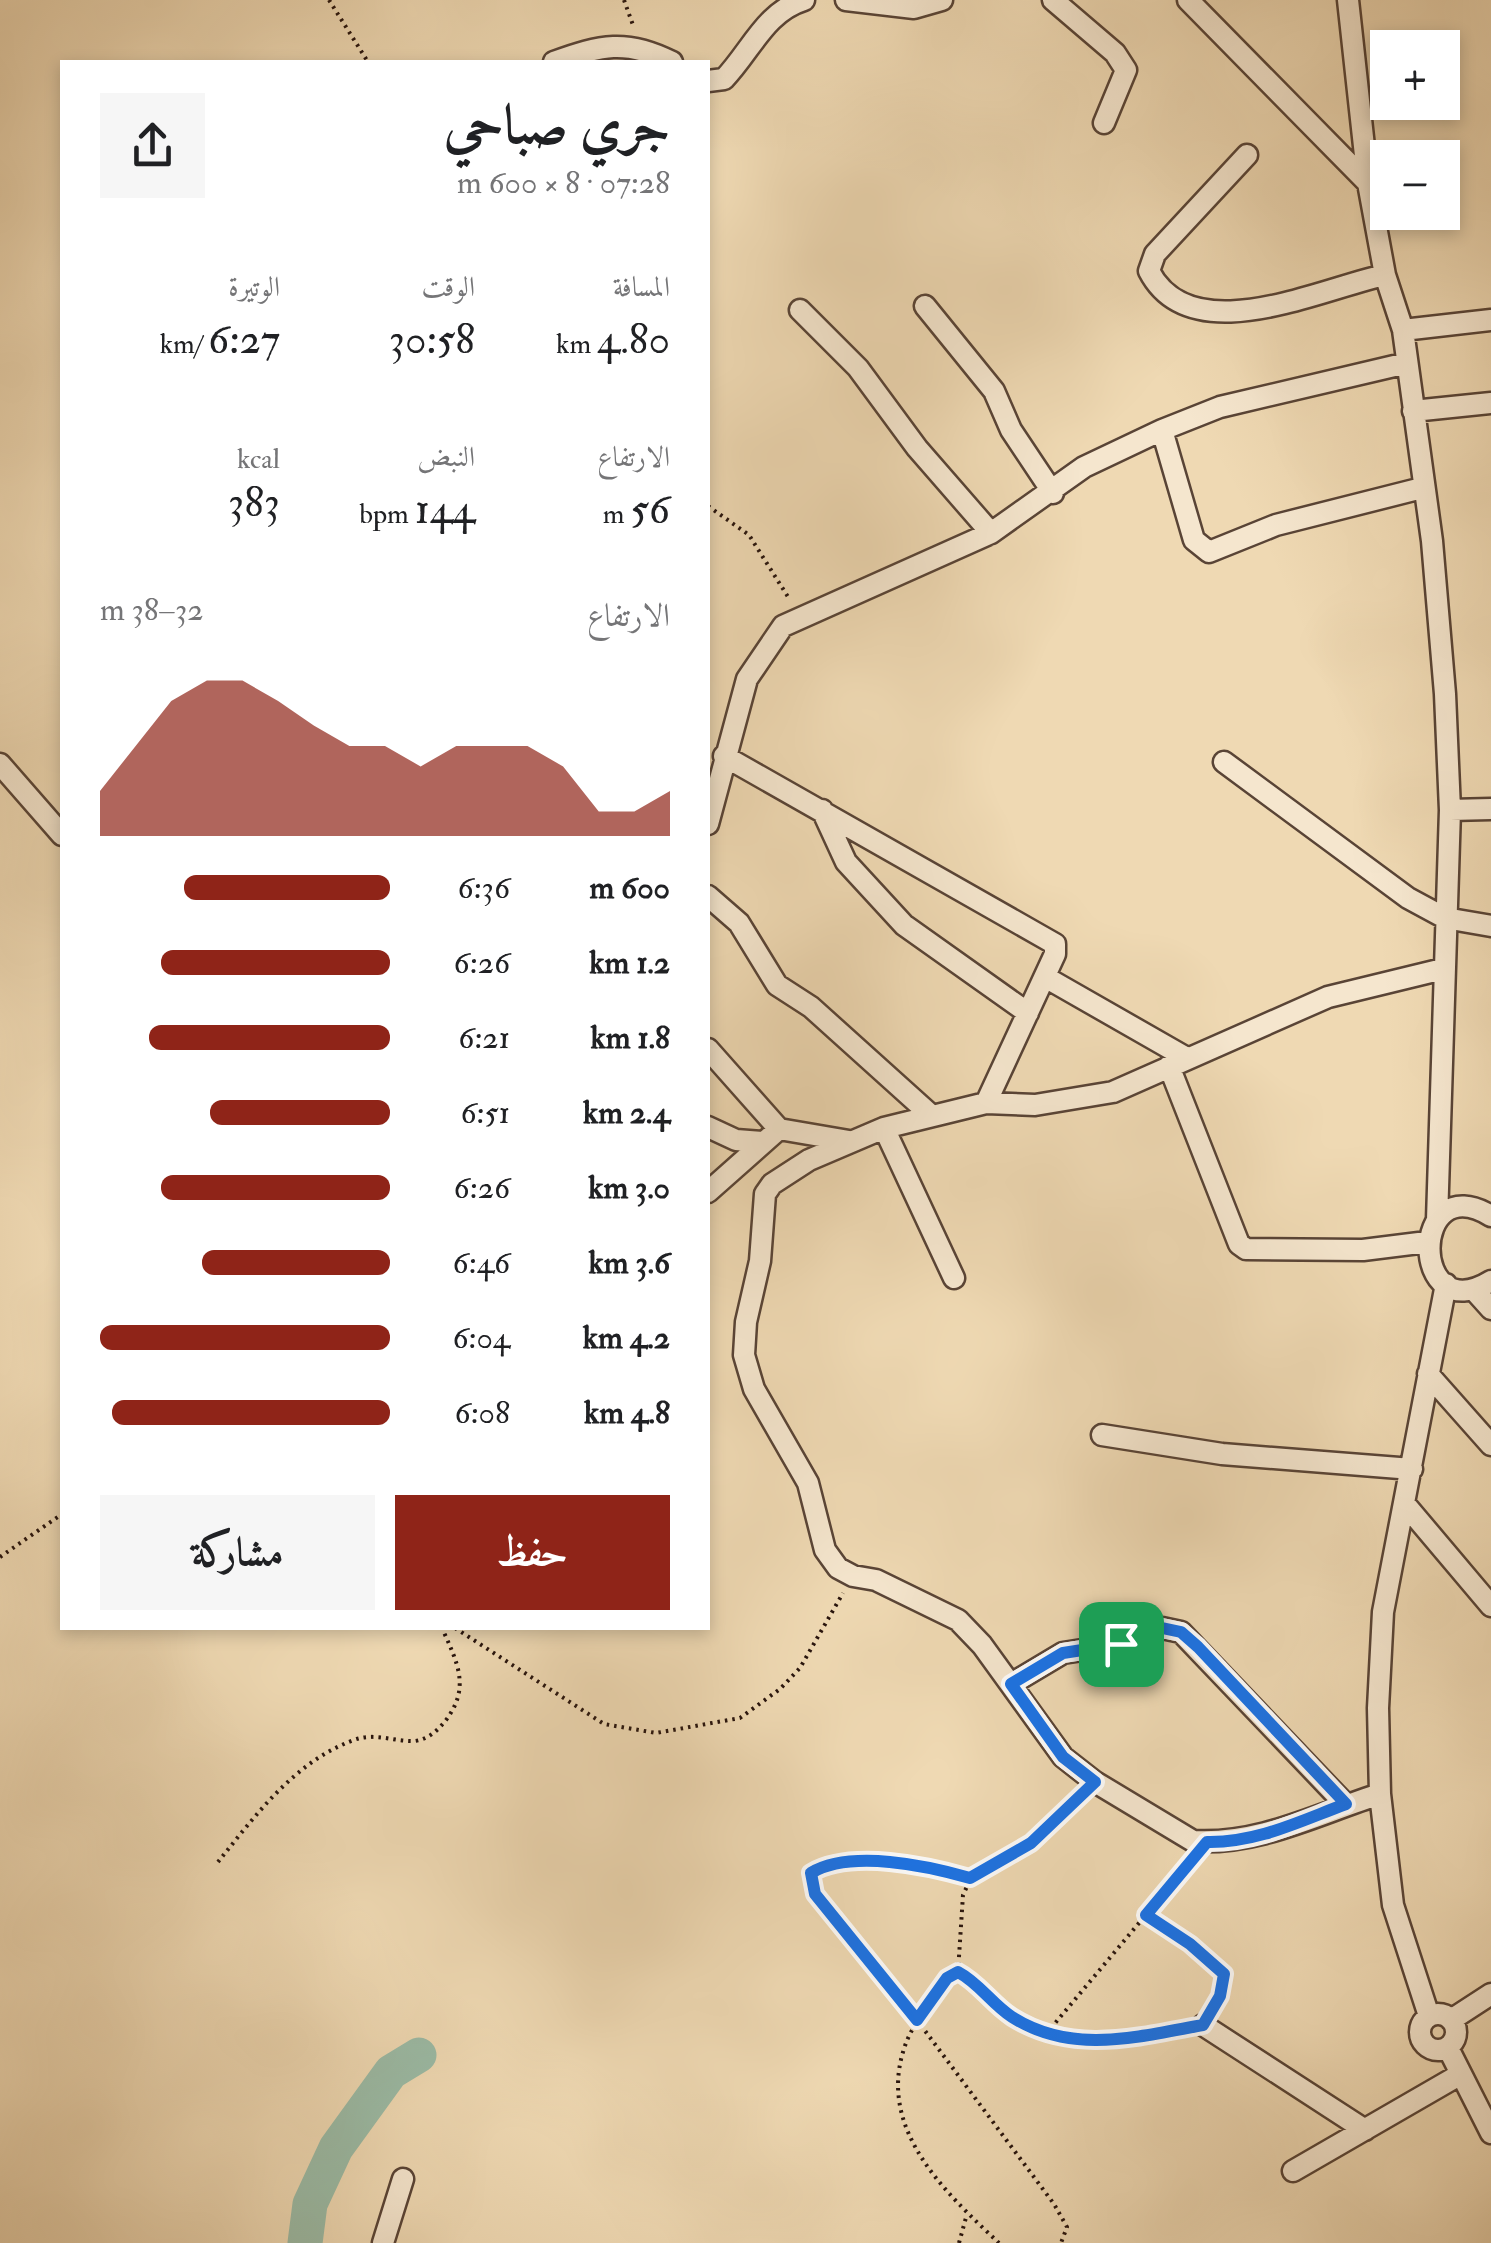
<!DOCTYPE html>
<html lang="ar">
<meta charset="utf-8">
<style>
body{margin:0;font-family:"IM FELL Double Pica",Amiri,serif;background:#f6f6f6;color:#202124;direction:rtl;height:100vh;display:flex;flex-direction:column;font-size:38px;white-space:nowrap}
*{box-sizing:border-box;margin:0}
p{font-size:32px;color:#757577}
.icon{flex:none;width:55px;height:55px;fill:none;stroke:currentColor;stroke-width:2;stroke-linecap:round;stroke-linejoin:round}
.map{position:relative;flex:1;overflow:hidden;direction:ltr}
.panel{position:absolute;left:60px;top:60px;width:650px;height:1570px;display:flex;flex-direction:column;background:#fff;border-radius:0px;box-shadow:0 5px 15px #0003;direction:rtl}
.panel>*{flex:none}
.fabs{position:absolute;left:1370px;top:30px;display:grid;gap:20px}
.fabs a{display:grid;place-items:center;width:90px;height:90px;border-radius:0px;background:#fff;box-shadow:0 5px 15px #0003;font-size:50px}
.pin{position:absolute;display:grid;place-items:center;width:85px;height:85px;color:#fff;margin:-42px;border-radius:20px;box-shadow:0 5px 15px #0006}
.round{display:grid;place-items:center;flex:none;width:105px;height:105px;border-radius:0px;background:#f6f6f6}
.headline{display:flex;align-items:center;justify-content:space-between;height:170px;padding:0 40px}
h1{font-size:55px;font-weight:600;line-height:75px}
.figures{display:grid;grid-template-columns:repeat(3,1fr);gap:15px;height:170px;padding:10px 40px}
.figures div{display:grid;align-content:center}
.figures b{font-size:42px;font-weight:600}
.figures small{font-size:28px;font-weight:400}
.figures p{font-size:28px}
.chart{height:280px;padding:20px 40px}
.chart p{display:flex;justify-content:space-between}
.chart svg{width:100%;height:180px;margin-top:10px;fill:#8f2418;opacity:.7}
.cta{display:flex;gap:20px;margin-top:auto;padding:20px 40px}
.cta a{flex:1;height:115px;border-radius:0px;background:#8f2418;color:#fff;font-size:40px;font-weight:600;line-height:115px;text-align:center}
.cta a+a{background:#f6f6f6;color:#202124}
ul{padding:0 40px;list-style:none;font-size:32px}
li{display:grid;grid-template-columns:160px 120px 1fr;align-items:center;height:75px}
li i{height:25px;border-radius:12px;background:#8f2418}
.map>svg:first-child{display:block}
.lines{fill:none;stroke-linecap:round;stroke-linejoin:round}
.river{stroke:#9bbba6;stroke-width:35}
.minor-casing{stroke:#594436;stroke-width:25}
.path{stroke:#27130c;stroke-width:4;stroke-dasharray:2.5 5;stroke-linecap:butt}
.minor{stroke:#f5e6ce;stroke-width:20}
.route-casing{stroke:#fff;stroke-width:20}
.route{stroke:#1a73e8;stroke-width:12}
</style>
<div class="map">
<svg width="1491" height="2243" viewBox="0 0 1491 2243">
<rect width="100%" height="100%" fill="#efd9b3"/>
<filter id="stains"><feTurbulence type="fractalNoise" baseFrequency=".002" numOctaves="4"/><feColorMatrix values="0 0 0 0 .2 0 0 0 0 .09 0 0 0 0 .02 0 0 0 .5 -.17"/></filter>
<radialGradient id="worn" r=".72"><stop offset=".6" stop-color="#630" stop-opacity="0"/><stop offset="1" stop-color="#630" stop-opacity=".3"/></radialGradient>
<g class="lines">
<path class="river" d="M305 2243 310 2204 336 2148 391 2072 419 2055"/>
<defs>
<path id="minor" d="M846 0 914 8 942 0
M1053 0 1115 53 1126 70 1104 123
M1188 0 1368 183
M1348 0 1368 183 1385 275 1403 330 1432 541 1445 694 1450 810 1437 1220
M554 62C600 45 627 39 672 62
M708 81 724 79C751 51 765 12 804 0
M1247 155 1155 254 1149 271C1191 352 1319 289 1385 275
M925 306 994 391 1011 430 1053 493
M800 310 858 368 917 448 991 533
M1403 330 1491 320
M1413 411 1491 403
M1162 430 1194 540 1209 552 1276 525 1422 488
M724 756 1055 944V954L986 1103
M1224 762 1408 898 1445 918 1491 926
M0 764 62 835
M822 810 846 862 904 925 1028 1013
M1450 810 1491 809
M708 824 747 679 783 626 991 533 1084 467 1162 430 1220 407 1407 363
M708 896 739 923 777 985 811 1007 932 1116
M1045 977 1185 1057
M708 1049 779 1129 849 1141
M1169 1066 1239 1244 1246 1249 1363 1250 1427 1242
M708 1127 736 1140 762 1142
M884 1128 954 1278
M708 1192 779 1129
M1491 1216C1409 1166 1409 1331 1491 1281
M1473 1289 1491 1309
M1428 1374 1491 1445
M1102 1435 1222 1454 1412 1469
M1404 1503 1491 1606
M1011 1684 1063 1653 1121 1644 1162 1628 1181 1632 1346 1805
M1380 1794C1317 1814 1260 1845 1193 1841L1095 1782 1063 1757 982 1645 958 1620 876 1580 853 1576 838 1568 825 1550 808 1483 754 1389 744 1355 746 1322 760 1261 765 1194 772 1184 809 1160 884 1128 986 1103 1035 1105 1113 1092 1328 997 1443 969
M1420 2032a18 18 0 1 1 36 0a18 18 0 1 1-36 0Z
M1429 2016 1393 1905 1380 1794 1378 1708 1383 1612 1446 1284
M1451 2020 1491 1994
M1203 2025 1365 2130
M1448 2048 1491 2133
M1293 2171 1461 2074
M383 2243 403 2179"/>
</defs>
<use href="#minor" class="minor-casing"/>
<path class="path" d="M329 0 368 62
M624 0 634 28
M708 506 749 535 790 600
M0 1557 62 1514
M455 1628 604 1724 656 1733 740 1718 780 1689 800 1668 843 1593
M218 1862C255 1816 295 1761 354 1740 375 1732 394 1742 415 1741 429 1739 438 1730 446 1720 471 1687 457 1662 442 1628
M971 1878C936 1868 836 1847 810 1877L815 1894 917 2020 1054 2204 1067 2227 1061 2243
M1146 1915 1191 1944 1224 1974 1225 1984 1213 2007
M958 1972 963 1895 971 1878 1031 1843 1081 1796
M1046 2034 1191 1861
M959 2243 967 2214
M999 2243C947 2194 879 2132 903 2052 911 2024 931 2002 947 1979L958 1972C979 1983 991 2004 1011 2017 1071 2055 1119 2037 1184 2029"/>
<use href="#minor" class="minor"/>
</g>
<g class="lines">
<defs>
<path id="route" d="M1162 1628 1181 1632 1198 1647 1346 1804C1300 1821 1257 1843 1207 1842L1146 1915 1190 1944 1224 1974 1220 1996 1203 2025C1137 2037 1072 2055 1012 2017 992 2004 979 1983 958 1972L947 1978 917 2020 815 1894 811 1873C851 1849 928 1866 970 1878L1031 1843 1095 1782 1063 1757 1011 1684 1063 1653 1121 1644Z"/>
</defs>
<use href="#route" class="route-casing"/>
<use href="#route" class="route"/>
</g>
<rect width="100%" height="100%" filter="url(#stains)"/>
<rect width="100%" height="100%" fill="url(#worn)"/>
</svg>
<div class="fabs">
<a>+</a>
<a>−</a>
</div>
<div class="pin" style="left:1121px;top:1644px;background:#1e9e55"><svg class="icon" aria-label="arrive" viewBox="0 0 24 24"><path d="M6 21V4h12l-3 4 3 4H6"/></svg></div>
<section class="panel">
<div class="headline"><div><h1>جري صباحي</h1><p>07:28 · 8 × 600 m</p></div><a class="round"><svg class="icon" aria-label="share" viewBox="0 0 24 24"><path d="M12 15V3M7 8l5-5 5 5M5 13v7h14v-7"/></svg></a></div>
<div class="figures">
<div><p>المسافة</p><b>4.80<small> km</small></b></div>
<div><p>الوقت</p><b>30:58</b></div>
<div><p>الوتيرة</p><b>6:27<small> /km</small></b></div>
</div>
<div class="figures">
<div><p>الارتفاع</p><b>56<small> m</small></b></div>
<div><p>النبض</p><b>144<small> bpm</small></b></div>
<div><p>kcal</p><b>383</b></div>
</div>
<div class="chart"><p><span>الارتفاع</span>32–38 m</p>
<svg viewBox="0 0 160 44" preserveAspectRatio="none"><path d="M0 44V33L10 22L20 11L30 6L40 6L50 11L60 17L70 22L80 22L90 27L100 22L110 22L120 22L130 27L140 38L150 38L160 33V44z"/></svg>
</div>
<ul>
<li><b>600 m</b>6:36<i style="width:71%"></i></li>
<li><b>1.2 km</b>6:26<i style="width:79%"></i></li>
<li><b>1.8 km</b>6:21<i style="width:83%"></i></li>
<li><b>2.4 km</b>6:51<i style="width:62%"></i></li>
<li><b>3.0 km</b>6:26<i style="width:79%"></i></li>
<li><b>3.6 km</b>6:46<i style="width:65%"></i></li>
<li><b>4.2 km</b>6:04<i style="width:100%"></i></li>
<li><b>4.8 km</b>6:08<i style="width:96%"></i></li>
</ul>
<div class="cta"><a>حفظ</a><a>مشاركة</a></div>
</section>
</div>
